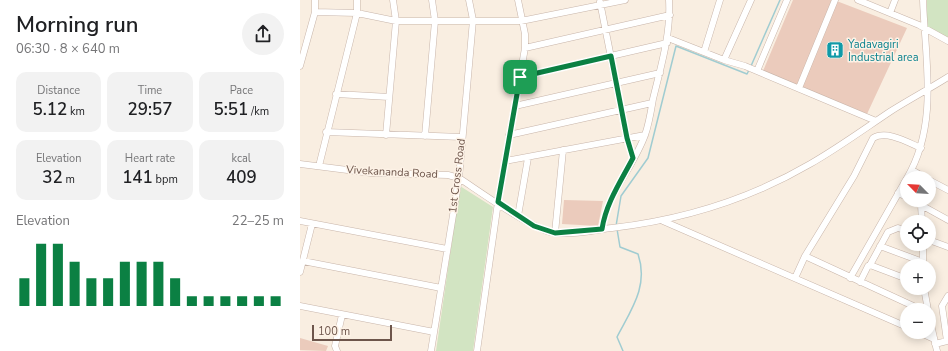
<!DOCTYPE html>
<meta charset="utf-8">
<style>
body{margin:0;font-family:"Nunito Sans",sans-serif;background:#f2f2f2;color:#202124;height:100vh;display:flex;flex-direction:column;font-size:15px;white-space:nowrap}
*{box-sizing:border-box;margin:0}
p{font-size:13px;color:#757577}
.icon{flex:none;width:22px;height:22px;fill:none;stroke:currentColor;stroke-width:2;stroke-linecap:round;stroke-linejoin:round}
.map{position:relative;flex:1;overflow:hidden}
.side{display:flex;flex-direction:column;background:#fff;width:300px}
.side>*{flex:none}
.needle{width:26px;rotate:294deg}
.buttons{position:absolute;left:600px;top:171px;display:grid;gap:8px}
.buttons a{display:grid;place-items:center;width:36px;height:36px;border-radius:50%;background:#fff;box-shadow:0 2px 10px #0003;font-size:20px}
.scale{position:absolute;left:12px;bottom:10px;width:80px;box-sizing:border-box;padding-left:4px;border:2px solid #6d554b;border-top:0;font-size:11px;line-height:14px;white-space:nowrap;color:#6d554b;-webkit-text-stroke:3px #fdf2e6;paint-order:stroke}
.pin{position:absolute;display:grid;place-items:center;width:34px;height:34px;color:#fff;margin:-17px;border-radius:8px;box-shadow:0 2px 6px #0006}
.round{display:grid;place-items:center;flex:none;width:42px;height:42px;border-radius:21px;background:#f2f2f2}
.summary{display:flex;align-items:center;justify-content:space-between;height:68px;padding:0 16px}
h1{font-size:22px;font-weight:600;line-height:30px}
.metrics{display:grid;grid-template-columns:repeat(3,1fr);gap:6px;height:68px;padding:4px 16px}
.metrics div{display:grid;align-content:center;border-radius:10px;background:#f2f2f2;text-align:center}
.metrics b{font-size:17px;font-weight:600}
.metrics small{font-size:11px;font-weight:400}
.metrics p{font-size:11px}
.chart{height:112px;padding:8px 16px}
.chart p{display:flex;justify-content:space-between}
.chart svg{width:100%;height:72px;margin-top:4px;stroke:#0b8043;stroke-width:6}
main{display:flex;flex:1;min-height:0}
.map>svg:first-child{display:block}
.green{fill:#d2e4c2}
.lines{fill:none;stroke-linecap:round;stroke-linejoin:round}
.stream{stroke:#a0ccd1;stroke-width:1.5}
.building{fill:#ebcbbc}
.minor-casing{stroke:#c8b5aa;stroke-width:7}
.minor{stroke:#fff;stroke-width:6}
.route-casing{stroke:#fff;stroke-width:8}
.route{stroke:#0b8043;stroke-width:5}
.labels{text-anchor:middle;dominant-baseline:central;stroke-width:3;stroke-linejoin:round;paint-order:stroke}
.culture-label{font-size:11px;fill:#0d838f;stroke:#fdf2e6;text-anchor:start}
.street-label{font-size:11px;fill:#6d554b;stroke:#fdf2e6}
</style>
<main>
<section class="side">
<div class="summary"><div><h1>Morning run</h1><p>06:30 · 8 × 640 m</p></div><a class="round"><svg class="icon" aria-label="share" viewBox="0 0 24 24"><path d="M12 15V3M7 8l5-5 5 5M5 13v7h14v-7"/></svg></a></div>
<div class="metrics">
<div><p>Distance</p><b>5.12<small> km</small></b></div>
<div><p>Time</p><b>29:57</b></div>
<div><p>Pace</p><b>5:51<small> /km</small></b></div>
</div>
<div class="metrics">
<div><p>Elevation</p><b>32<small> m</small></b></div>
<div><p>Heart rate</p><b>141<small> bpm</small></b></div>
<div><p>kcal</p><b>409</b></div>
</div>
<div class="chart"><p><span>Elevation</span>22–25 m</p>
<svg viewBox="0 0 160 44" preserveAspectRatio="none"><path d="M5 44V27M15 44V6M25 44V6M35 44V17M45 44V27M55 44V27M65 44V17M75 44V17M85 44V17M95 44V27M105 44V38M115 44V38M125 44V38M135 44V38M145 44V38M155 44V38"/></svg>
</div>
</section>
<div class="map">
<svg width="648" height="351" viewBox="0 0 648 351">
<rect width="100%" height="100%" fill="#f9eee1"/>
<path class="green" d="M627 0H648V38L626 26Z
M160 186 193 207 173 351H136Z"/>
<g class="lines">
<path class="stream" d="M451 66 480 0
M316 226 321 196 348 158 376 46 447 74 449 70
M317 229 320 247 338 254C349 286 331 310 317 337L323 351"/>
</g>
<path class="building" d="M493 0H534L607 28 567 114 463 71Z
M264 200 303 201 298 226 262 224Z
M0 338 28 346 26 351 0 350Z"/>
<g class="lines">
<defs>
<path id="minor" d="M558 0 619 25 648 41
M300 2 327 138 333 158
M15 12 57 13 96 21H221L325 0
M590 13 595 0
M368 38 424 60 445 66 576 121
M225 48 370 15
M404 52 420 0
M424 60 451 0
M0 66 15 12V0
M457 71 487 0
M220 77 367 43
M499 88 535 0
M36 94 89 97
M215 106 360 73
M26 132 162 137
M86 135 96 21 93 0
M209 135 352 103
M125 136 135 21 132 0
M205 161 345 135
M0 164 71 173 148 175 159 178C179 191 234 231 255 233 274 235 294 230 312 228 381 220 450 199 510 164 538 148 564 129 591 111 610 99 629 89 648 77
M19 166 57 13V0
M612 170 626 178
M607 178C639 124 625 59 623 0
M629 180 648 190
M598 193 607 197
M612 200 648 220
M621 205 622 222
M218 216 228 158
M0 221 147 249
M363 221 607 327
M302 229C307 194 333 168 345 135 349 124 351 111 353 99 361 66 371 34 369 0
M255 233 263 150
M629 240 648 247
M623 244V264
M580 246 623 262
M505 256 622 310
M3 261 141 288
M570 265 588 232 598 228 607 231
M0 272 12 224
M495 278 505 256 554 176 573 138C587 130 607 142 621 148
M550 278 607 178
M560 282 568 266 570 265 607 279
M624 288 628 310
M0 306 134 332
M629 316 637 351
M619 332 634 339
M635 344 647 341 642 306 648 296
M37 351 35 346 42 315
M131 351 159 178 173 20 169 0
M177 351 198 202 225 48V34L218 0"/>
</defs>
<use href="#minor" class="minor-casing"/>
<use href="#minor" class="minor"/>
</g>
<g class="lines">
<defs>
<path id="route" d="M311 56 327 138 333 158C321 181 306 203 302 229L255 233 234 226 198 202 220 77Z"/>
</defs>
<use href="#route" class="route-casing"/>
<use href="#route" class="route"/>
</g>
<defs>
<symbol id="building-square" viewBox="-11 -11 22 22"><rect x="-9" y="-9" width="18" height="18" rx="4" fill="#0f9aa8" stroke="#fdf2e6"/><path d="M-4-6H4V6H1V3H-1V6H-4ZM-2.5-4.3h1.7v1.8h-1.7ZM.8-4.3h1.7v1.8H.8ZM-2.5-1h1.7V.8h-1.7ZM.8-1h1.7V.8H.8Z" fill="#fff"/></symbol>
</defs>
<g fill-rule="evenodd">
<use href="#building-square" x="525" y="40" width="20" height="20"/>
</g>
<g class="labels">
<g class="culture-label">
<text x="548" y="44">Yadavagiri<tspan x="548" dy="13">Industrial area</tspan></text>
</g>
<g class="street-label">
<text transform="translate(92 172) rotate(3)">Vivekananda Road</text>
<text transform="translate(157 176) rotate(-83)">1st Cross Road</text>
</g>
</g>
</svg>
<div class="buttons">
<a><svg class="needle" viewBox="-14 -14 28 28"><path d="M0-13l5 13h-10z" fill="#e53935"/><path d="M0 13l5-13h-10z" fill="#757577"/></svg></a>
<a><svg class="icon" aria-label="locate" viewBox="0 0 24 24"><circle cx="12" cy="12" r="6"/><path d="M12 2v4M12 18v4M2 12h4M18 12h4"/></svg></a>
<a>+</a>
<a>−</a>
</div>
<div class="scale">100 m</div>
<div class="pin" style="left:220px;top:77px;background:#1e9e55"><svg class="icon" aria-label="arrive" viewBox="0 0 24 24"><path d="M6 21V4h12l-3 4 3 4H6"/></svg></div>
</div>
</main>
